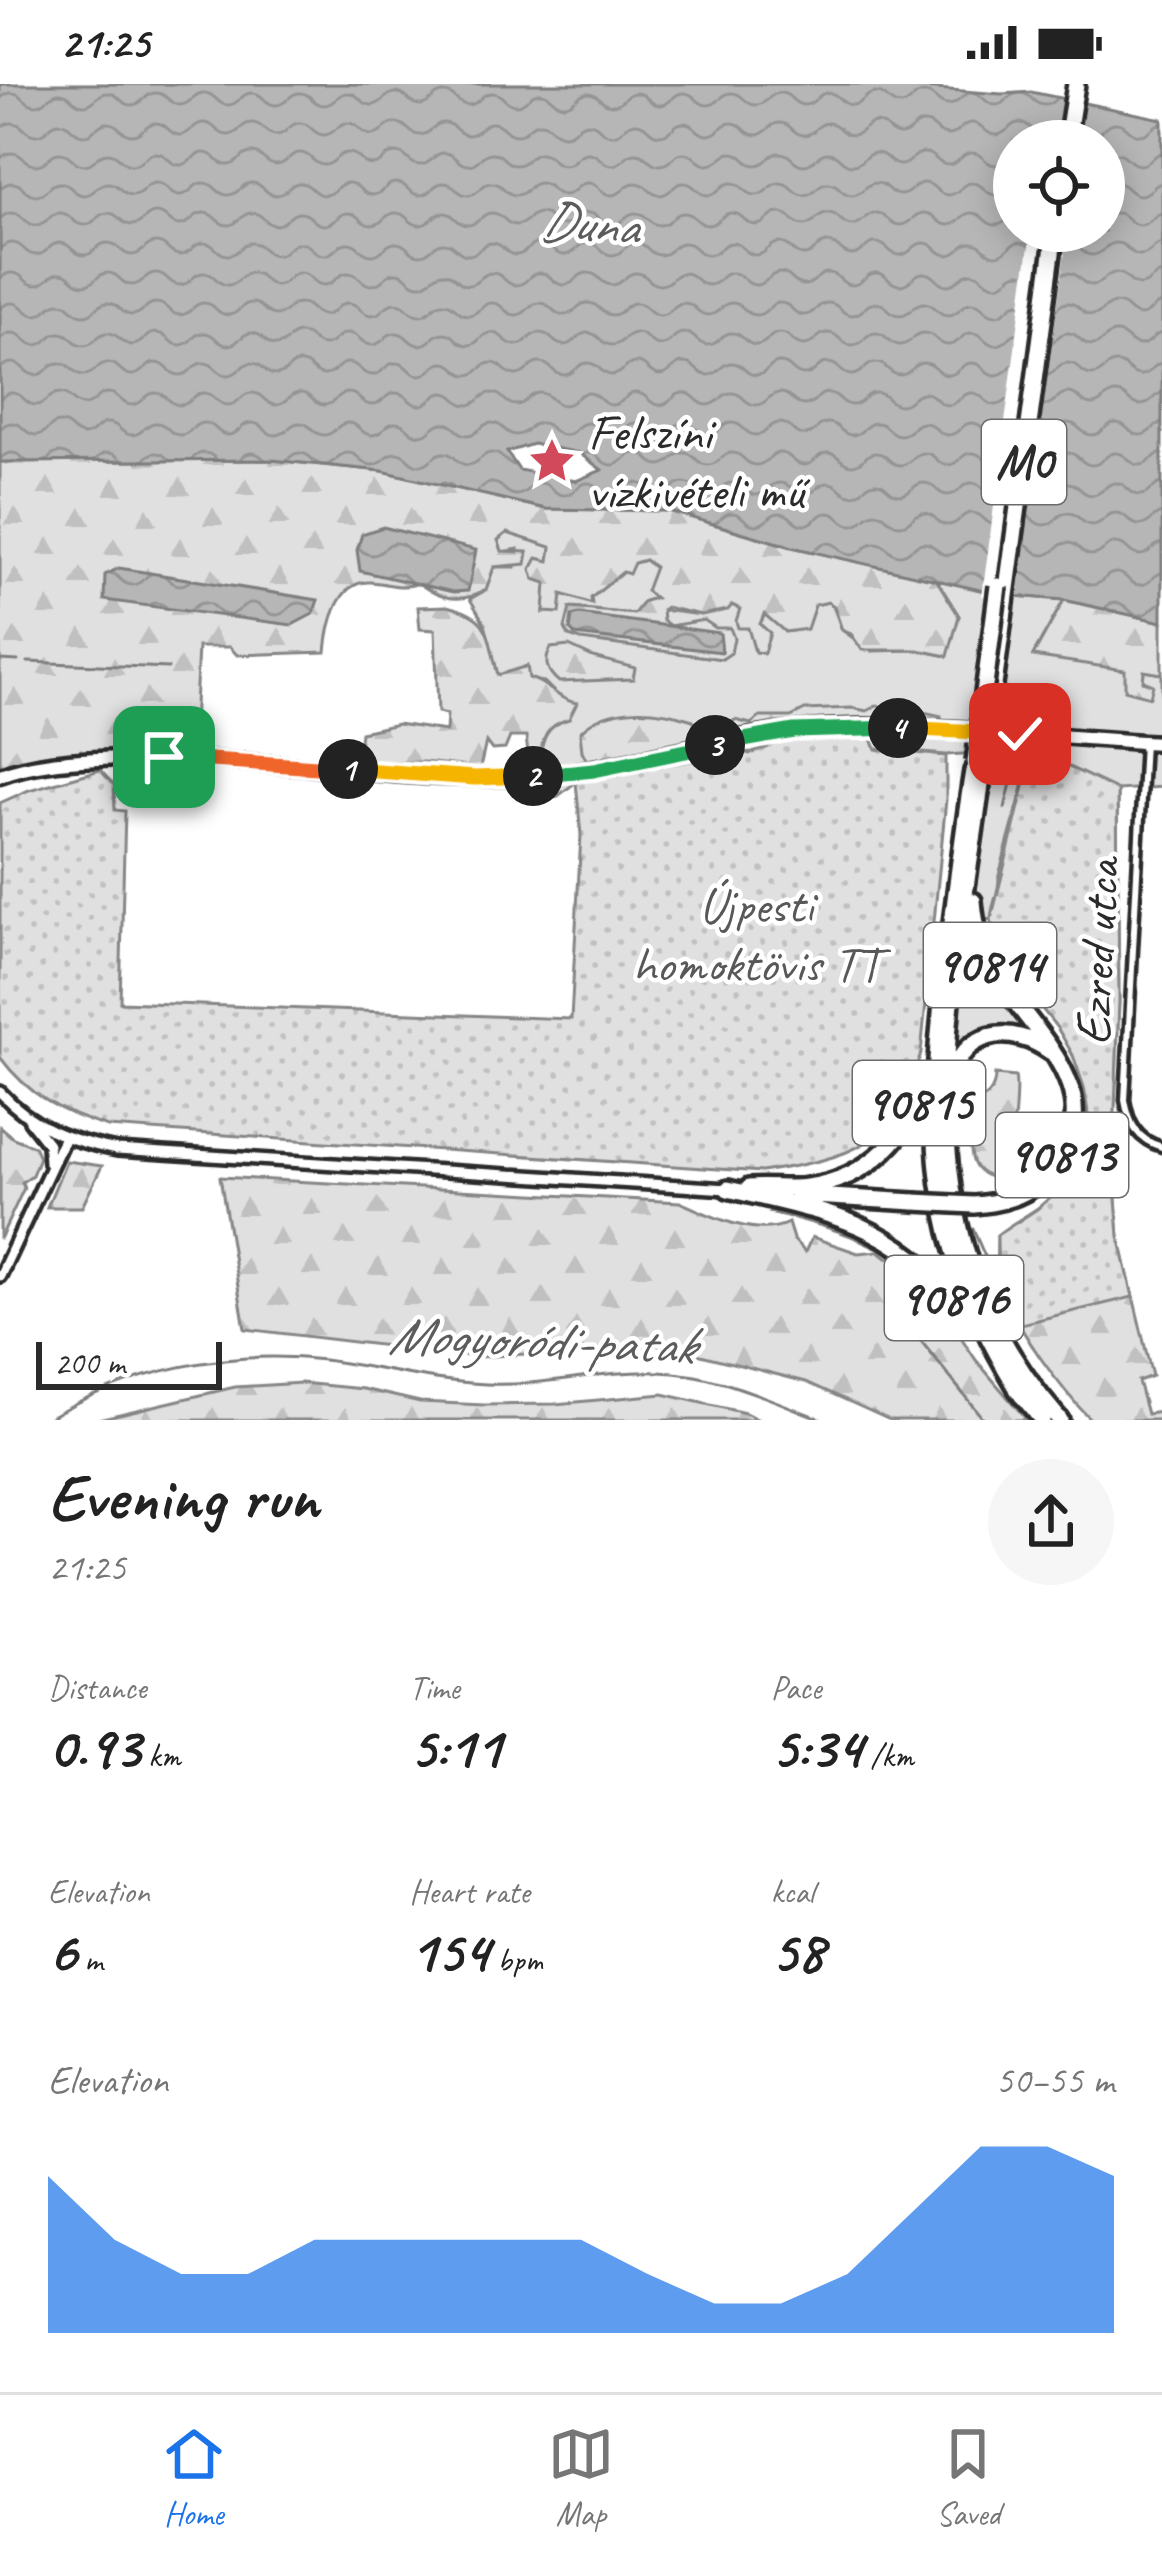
<!DOCTYPE html>
<meta charset="utf-8">
<style>
body{margin:0;font-family:Caveat,sans-serif;background:#f6f6f6;color:#222;height:100vh;display:flex;flex-direction:column;font-size:45px;white-space:nowrap}
*{box-sizing:border-box;margin:0}
p{font-size:39px;color:#767676}
.icon{flex:none;width:66px;height:66px;fill:none;stroke:currentColor;stroke-width:2;stroke-linecap:round;stroke-linejoin:round}
.map{position:relative;height:1336px;overflow:hidden}
.details{display:flex;flex-direction:column;background:#fff;flex:1}
.details>*{flex:none}
.controls{position:absolute;left:993px;top:36px;display:grid;gap:24px}
.controls a{display:grid;place-items:center;width:132px;height:132px;border-radius:50%;background:#fff;box-shadow:0 6px 30px #0003;font-size:60px}
.scale{position:absolute;left:36px;bottom:30px;width:186px;box-sizing:border-box;padding-left:12px;border:6px solid #2b2b2b;border-top:0;font-size:33px;line-height:42px;white-space:nowrap;color:#2b2b2b;-webkit-text-stroke:9px #fff;paint-order:stroke}
.pin{position:absolute;display:grid;place-items:center;width:102px;height:102px;color:#fff;margin:-51px;border-radius:24px;box-shadow:0 6px 18px #0006}
.km{position:absolute;width:60px;height:60px;margin:-30px;border-radius:50%;background:#222;color:#fff;font-size:33px;line-height:60px;text-align:center}
.round{display:grid;place-items:center;flex:none;width:126px;height:126px;border-radius:63px;background:#f6f6f6}
.head{display:flex;align-items:center;justify-content:space-between;height:204px;padding:0 48px}
h1{font-size:66px;font-weight:700;line-height:90px}
.stats{display:grid;grid-template-columns:repeat(3,1fr);gap:18px;height:204px;padding:12px 48px}
.stats div{display:grid;align-content:center}
.stats b{font-size:60px;font-weight:700}
.stats small{font-size:33px;font-weight:400}
.stats p{font-size:33px}
.chart{height:336px;padding:24px 48px}
.chart p{display:flex;justify-content:space-between}
.chart svg{width:100%;height:216px;margin-top:12px;fill:#1a73e8;opacity:.7}
.status{display:flex;justify-content:space-between;align-items:center;height:84px;padding:0 60px;background:#fff;direction:ltr}
.status svg{height:33px;fill:currentColor}
.tab-bar{display:flex;justify-content:space-around;align-items:center;height:168px;border-top:3px solid #e0e0e0;background:#fff;font-size:33px;color:#767676}
.tab-bar a{display:grid;justify-items:center;gap:6px}
.tab-bar .on{color:#1a73e8}
.map>svg:first-child{display:block}
.green{fill:#e0e0e0;stroke:#868686;stroke-width:3}
.forest{fill:url(#forest-firs);stroke:#868686;stroke-width:3}
.park{fill:url(#park-dots);stroke:#868686;stroke-width:3}
.water{fill:url(#water-waves);stroke:#7e7e7e;stroke-width:3;fill-rule:evenodd}
.pier{fill:#fff}
.lines{fill:none;stroke-linecap:round;stroke-linejoin:round}
.stream{stroke:#7e7e7e;stroke-width:3}
.street-casing{stroke:#2b2b2b;stroke-width:15}
.secondary-casing{stroke:#2b2b2b;stroke-width:18}
.primary-casing{stroke:#2b2b2b;stroke-width:21}
.highway-casing{stroke:#2b2b2b;stroke-width:24}
.street{stroke:#fff;stroke-width:6}
.secondary{stroke:#fff;stroke-width:9}
.primary{stroke:#fff;stroke-width:12}
.highway{stroke:#fff;stroke-width:15}
.highway-bridge-casing{stroke:#2b2b2b;stroke-width:24;stroke-linecap:butt}
.highway-bridge{stroke:#fff;stroke-width:15}
.split-1-casing{stroke:#fff;stroke-width:24}
.split-2-casing{stroke:#fff;stroke-width:24}
.split-3-casing{stroke:#fff;stroke-width:24}
.split-4-casing{stroke:#fff;stroke-width:24}
.split-5-casing{stroke:#fff;stroke-width:24}
.split-1{stroke:#f0652b;stroke-width:15}
.split-2{stroke:#f5b400;stroke-width:15}
.split-3{stroke:#22a559;stroke-width:15}
.split-4{stroke:#22a559;stroke-width:15}
.split-5{stroke:#f5b400;stroke-width:15}
.labels{text-anchor:middle;dominant-baseline:central;stroke-width:9;stroke-linejoin:round;paint-order:stroke}
.shield{fill:#fff;stroke:#6b6b6b;stroke-width:3}
.shield-label{font-size:48px;font-weight:bold;fill:#2b2b2b}
.poi-label{font-size:51px;fill:#2b2b2b;stroke:#fff;text-anchor:start}
.park-label{font-size:51px;fill:#585858;stroke:#fff}
.street-label{font-size:51px;fill:#2b2b2b;stroke:#fff}
.water-label{font-size:54px;font-style:italic;fill:#5c5c5c;stroke:#fff}
</style>
<div class="status"><b>21:25</b><svg viewBox="0 0 49 12"><path d="M0 12V9h3v3zM5 12V6h3v6zM10 12V3h3v9zM15 12V0h3v12zM26 1h20v11H26zM47 4h2v5h-2z"/></svg></div>
<div class="map">
<svg width="1162" height="1336" viewBox="0 0 1162 1336">
<defs>
<pattern id="forest-firs" width="22" height="20" patternUnits="userSpaceOnUse" patternTransform="scale(3)"><rect width="22" height="20" fill="#e0e0e0"/><path d="M5 1l3.5 6h-7zM16 11l3.5 6h-7z" fill="#c0c0c0"/></pattern>
<pattern id="park-dots" width="8" height="8" patternUnits="userSpaceOnUse" patternTransform="scale(3)"><rect width="8" height="8" fill="#e0e0e0"/><path d="M2 2h.1M6 6h.1" fill="none" stroke="#c0c0c0" stroke-width="1.8" stroke-linecap="round"/></pattern>
<pattern id="water-waves" width="16" height="10" patternUnits="userSpaceOnUse" patternTransform="scale(3)"><rect width="16" height="10" fill="#b6b6b6"/><path d="M0 5q4-4 8 0t8 0" fill="none" stroke="#949494"/></pattern>
</defs>
<rect width="100%" height="100%" fill="#fff"/>
<filter id="ink" filterUnits="userSpaceOnUse"><feTurbulence type="fractalNoise" baseFrequency=".00833" numOctaves="2"/><feDisplacementMap in="SourceGraphic" scale="24" xChannelSelector="R" yChannelSelector="G"/><feConvolveMatrix kernelMatrix="1 2 1 2 8 2 1 2 1" color-interpolation-filters="sRGB"/></filter>
<g filter="url(#ink)">
<path class="green" d="M507 448 552 463 544 527 561 510 591 514 634 479 645 476 655 484 651 500 656 514 644 517 634 530 571 524 569 552 722 575 731 568C710 534 708 537 670 542L663 537 662 526 701 531 731 521 740 525V532L763 569 769 550 760 540 765 530 785 548 806 545 815 521 828 518 833 522 842 546 871 567 918 566 947 572 959 532 936 495 1002 511 1064 516 1033 571 1126 586 1143 597 1144 587 1162 590V703L1117 706 1034 667 999 792 1000 808 991 836 976 833 975 813 993 682H999L1000 675 996 668 946 671 785 657 751 670 739 668 576 698 558 712 544 715 538 702 529 700V679L539 677C542 658 544 645 562 637L563 617 544 598 498 592 485 540 470 515 486 506 494 483H515L518 465 502 468 498 456Z
M969 838 1040 955 1015 946 952 976Z"/>
<path class="forest" d="M272 376 383 387 546 425 669 427 792 463 936 495 959 532 948 572 918 566H862L851 550 842 546 834 522 828 518 815 521 807 545 785 548 764 530 760 540 770 549 764 569 755 568 748 544H738L736 537 740 525 732 521 728 526 701 531 666 523 662 526 663 537 670 542 704 536 716 544H730L734 554 731 569 722 575 581 556 569 552 565 544 570 524 634 530 644 517 655 514 646 507 655 483 645 476 634 479 629 490 623 488 591 514 592 520 562 510 560 529 544 528 546 499 534 495 531 485 537 474 549 477 551 463 507 449 498 456 502 467 528 468 526 480 494 483 486 506C463 519 440 516 419 499 401 506 389 499 370 498 337 496 328 543 326 568L237 571 230 563H198L193 661 92 667 0 683V378Z
M1064 516 1162 538V590L1144 587 1143 597 1153 601 1150 613 1125 606V586L1033 572Z
M447 522C493 533 487 551 498 591L527 582 529 594C549 599 557 616 577 619L569 635C546 641 542 655 539 677L529 679 526 653H510L505 665 492 666 486 658 480 684 424 678 357 679 361 648 397 640 446 647 447 630 438 628 435 546 420 545 418 523Z
M569 562 593 573 635 584 633 595 559 598C547 588 543 578 551 564Z
M878 621 893 629 902 623 941 632 940 639 885 637 589 681 582 667 580 648C608 619 658 624 693 636L701 648 722 644 735 636 751 640 760 633H791L805 626 852 624 867 627Z
M1033 666 1117 706 1119 916 1113 1078 1119 1153 1152 1292 1138 1297 1147 1330 1162 1328V1336H1091C1057 1301 1023 1252 1002 1209 994 1192 997 1169 997 1151 1016 1135 1040 1127 1056 1107 1111 1043 1086 975 1036 916 1018 895 993 867 991 836 991 821 1000 808 999 792Z
M995 991 1015 993C1017 998 1015 1039 1012 1044 1006 1054 1001 1058 997 1070L1006 1068 1007 1072 1029 1061 1042 1071C1032 1083 1019 1086 1006 1094 956 1096 976 1052 969 1022L971 1018C987 1017 995 1006 995 991Z
M0 1043 13 1054 34 1062 39 1073 32 1091 22 1098 24 1104 0 1155Z
M66 1077 102 1082 82 1123H47Z
M220 1093 680 1118C709 1131 757 1155 788 1139L793 1155 805 1168 812 1153 858 1169 879 1167 942 1215 935 1235 953 1241 976 1276 1027 1336H890L806 1298 662 1261 479 1273 245 1245Z
M301 1299 363 1305 420 1318 484 1321 555 1320 663 1310 745 1329 759 1336H94L235 1303Z"/>
<path class="park" d="M871 653 876 665 946 672V716L921 969C896 1063 852 1073 762 1088L108 1043C63 1030 28 1011 0 973V719L29 706 100 686 114 701 115 726 125 727 120 918 571 935 581 751 576 698 739 668 751 670 784 657Z
M1033 666 1117 706 1119 916 1113 1078 1119 1152 1133 1213 1021 1240C1001 1200 997 1197 997 1151L1037 1125 1055 1109 1082 1067 1089 1035 1084 1003 1073 971 1058 945 1009 883 991 836Z"/>
<path class="water" d="M0 0H870L1002 10 1031 8 1162 35V538L1064 516 1002 511 792 463 669 427 546 425 382 387 272 376 0 378ZM1014 57H1104V147H1014ZM533 360 579 369 602 386 576 397 519 386 507 368Z
M383 443 476 466 468 507 453 508 360 487 357 466 362 450Z
M119 484 318 516 313 530 292 541 104 516 105 491Z
M579 530 720 549 722 568 575 551 570 545 572 532Z"/>
<path class="pier" d="M1031 147H1068L1032 401 1045 405 1046 409 1030 412 1018 518 1001 517 982 512 996 407 986 400 997 397Z"/>
<g class="lines">
<path class="stream" d="M0 576 18 577
M28 578 168 584
M1005 724 1019 666 1013 663
M769 1128C832 1142 914 1166 947 1227L913 1247 984 1336
M973 1145 998 1203 994 1205
M45 1336C128 1286 227 1265 324 1276 378 1283 432 1298 486 1300 544 1303 600 1286 658 1288 716 1289 770 1316 824 1336"/>
<defs>
<path id="street" d="M1144 658 1125 1016C1129 1040 1137 1056 1162 1063"/>
<path id="secondary" d="M0 1008C33 1044 70 1057 117 1066L728 1105
M30 1037 48 1060 49 1079
M0 1192 64 1055"/>
<path id="primary" d="M0 691C31 679 66 677 99 675 230 668 359 694 491 694 599 694 693 656 797 646 918 635 1041 653 1162 659"/>
<path id="highway" d="M1067 57 1076 0
M993 609 1055 147
M984 679C954 911 887 1140 1060 1336
M973 687C963 748 956 809 948 870 925 1047 924 1156 1022 1312
M973 817C975 841 981 866 994 887 1029 947 1112 1005 1055 1082 1035 1109 1006 1119 974 1121
M950 1000C961 945 1011 939 1051 968
M749 1104C768 1102 788 1106 807 1103 869 1095 912 1050 928 992
M728 1105C836 1131 901 1139 970 1236
M797 1111 915 1118
M1017 1305 1042 1336"/>
</defs>
<use href="#street" class="street-casing"/>
<use href="#secondary" class="secondary-casing"/>
<use href="#primary" class="primary-casing"/>
<use href="#highway" class="highway-casing"/>
<use href="#street" class="street"/>
<use href="#secondary" class="secondary"/>
<use href="#primary" class="primary"/>
<use href="#highway" class="highway"/>
<defs>
<path id="highway-bridge" d="M975 678 998 502
M915 1118 974 1121"/>
</defs>
<use href="#highway-bridge" class="highway-bridge-casing"/>
<use href="#highway-bridge" class="highway-bridge"/>
</g>
</g>
<g class="lines" filter="url(#ink)">
<defs>
<path id="split-1" d="M164 673 348 685"/>
<path id="split-2" d="M348 685 475 694 533 692"/>
<path id="split-3" d="M533 692 594 686 715 661"/>
<path id="split-4" d="M715 661 794 647 898 644"/>
<path id="split-5" d="M898 644 1020 650"/>
</defs>
<use href="#split-1" class="split-1-casing"/>
<use href="#split-2" class="split-2-casing"/>
<use href="#split-3" class="split-3-casing"/>
<use href="#split-4" class="split-4-casing"/>
<use href="#split-5" class="split-5-casing"/>
<use href="#split-1" class="split-1"/>
<use href="#split-2" class="split-2"/>
<use href="#split-3" class="split-3"/>
<use href="#split-4" class="split-4"/>
<use href="#split-5" class="split-5"/>
</g>
<defs>
<symbol id="sight-bare" viewBox="-9 -9 18 18"><path d="M0-6L1.8-2.2L6-1.7L2.9 1.2L3.7 5.4L0 3.3L-3.7 5.4L-2.9 1.2L-6-1.7L-1.8-2.2Z" fill="#d1495b" stroke="#fff" stroke-width="2.5" paint-order="stroke"/></symbol>
</defs>
<g fill-rule="evenodd">
<use href="#sight-bare" x="519" y="344" width="66" height="66"/>
</g>
<g class="labels">
<g class="shield">
<rect x="982" y="336" width="84" height="84" rx="9"/>
<rect x="924" y="839" width="132" height="84" rx="9"/>
<rect x="853" y="977" width="132" height="84" rx="9"/>
<rect x="996" y="1029" width="132" height="84" rx="9"/>
<rect x="885" y="1172" width="138" height="84" rx="9"/>
</g>
<g class="shield-label">
<text x="1024" y="378">M0</text>
<text x="990" y="881">90814</text>
<text x="919" y="1019">90815</text>
<text x="1062" y="1071">90813</text>
<text x="954" y="1214">90816</text>
</g>
<g class="poi-label">
<text x="588" y="348">Felszíni<tspan x="588" dy="59">vízkivételi mű</tspan></text>
</g>
<g class="park-label">
<text x="756" y="821">Újpesti<tspan x="756" dy="59">homoktövis TT</tspan></text>
</g>
<g class="street-label">
<text transform="translate(1097 868) rotate(-87)">Ezred utca</text>
</g>
<g class="water-label">
<text transform="translate(589 139) rotate(4)">Duna</text>
<text transform="translate(541 1256) rotate(2)">Mogyoródi-patak</text>
</g>
</g>
</svg>
<div class="controls">
<a><svg class="icon" aria-label="locate" viewBox="0 0 24 24"><circle cx="12" cy="12" r="6"/><path d="M12 2v4M12 18v4M2 12h4M18 12h4"/></svg></a>
</div>
<div class="scale">200 m</div>
<div class="pin" style="left:164px;top:673px;background:#1e9e55"><svg class="icon" aria-label="arrive" viewBox="0 0 24 24"><path d="M6 21V4h12l-3 4 3 4H6"/></svg></div>
<div class="pin" style="left:1020px;top:650px;background:#d93025"><svg class="icon" aria-label="check" viewBox="0 0 24 24"><path d="M5 12l5 5 9-10"/></svg></div>
<b class="km" style="left:348px;top:685px">1</b>
<b class="km" style="left:533px;top:692px">2</b>
<b class="km" style="left:715px;top:661px">3</b>
<b class="km" style="left:898px;top:644px">4</b>
</div>
<section class="details">
<div class="head"><div><h1>Evening run</h1><p>21:25</p></div><a class="round"><svg class="icon" aria-label="share" viewBox="0 0 24 24"><path d="M12 15V3M7 8l5-5 5 5M5 13v7h14v-7"/></svg></a></div>
<div class="stats">
<div><p>Distance</p><b>0.93<small> km</small></b></div>
<div><p>Time</p><b>5:11</b></div>
<div><p>Pace</p><b>5:34<small> /km</small></b></div>
</div>
<div class="stats">
<div><p>Elevation</p><b>6<small> m</small></b></div>
<div><p>Heart rate</p><b>154<small> bpm</small></b></div>
<div><p>kcal</p><b>58</b></div>
</div>
<div class="chart"><p><span>Elevation</span>50–55 m</p>
<svg viewBox="0 0 160 44" preserveAspectRatio="none"><path d="M0 44V12L10 25L20 32L30 32L40 25L50 25L60 25L70 25L80 25L90 32L100 38L110 38L120 32L130 19L140 6L150 6L160 12V44z"/></svg>
</div>
</section>
<nav class="tab-bar">
<a class="on"><svg class="icon" aria-label="home" viewBox="0 0 24 24"><path d="M3 11l9-7 9 7M6 9v11h12V9"/></svg>Home</a>
<a><svg class="icon" aria-label="map" viewBox="0 0 24 24"><path d="M3 6l6-2 6 2 6-2v14l-6 2-6-2-6 2zM9 4v14M15 6v14"/></svg>Map</a>
<a><svg class="icon" aria-label="saved" viewBox="0 0 24 24"><path d="M7 4h10v16l-5-4-5 4z"/></svg>Saved</a>
</nav>
